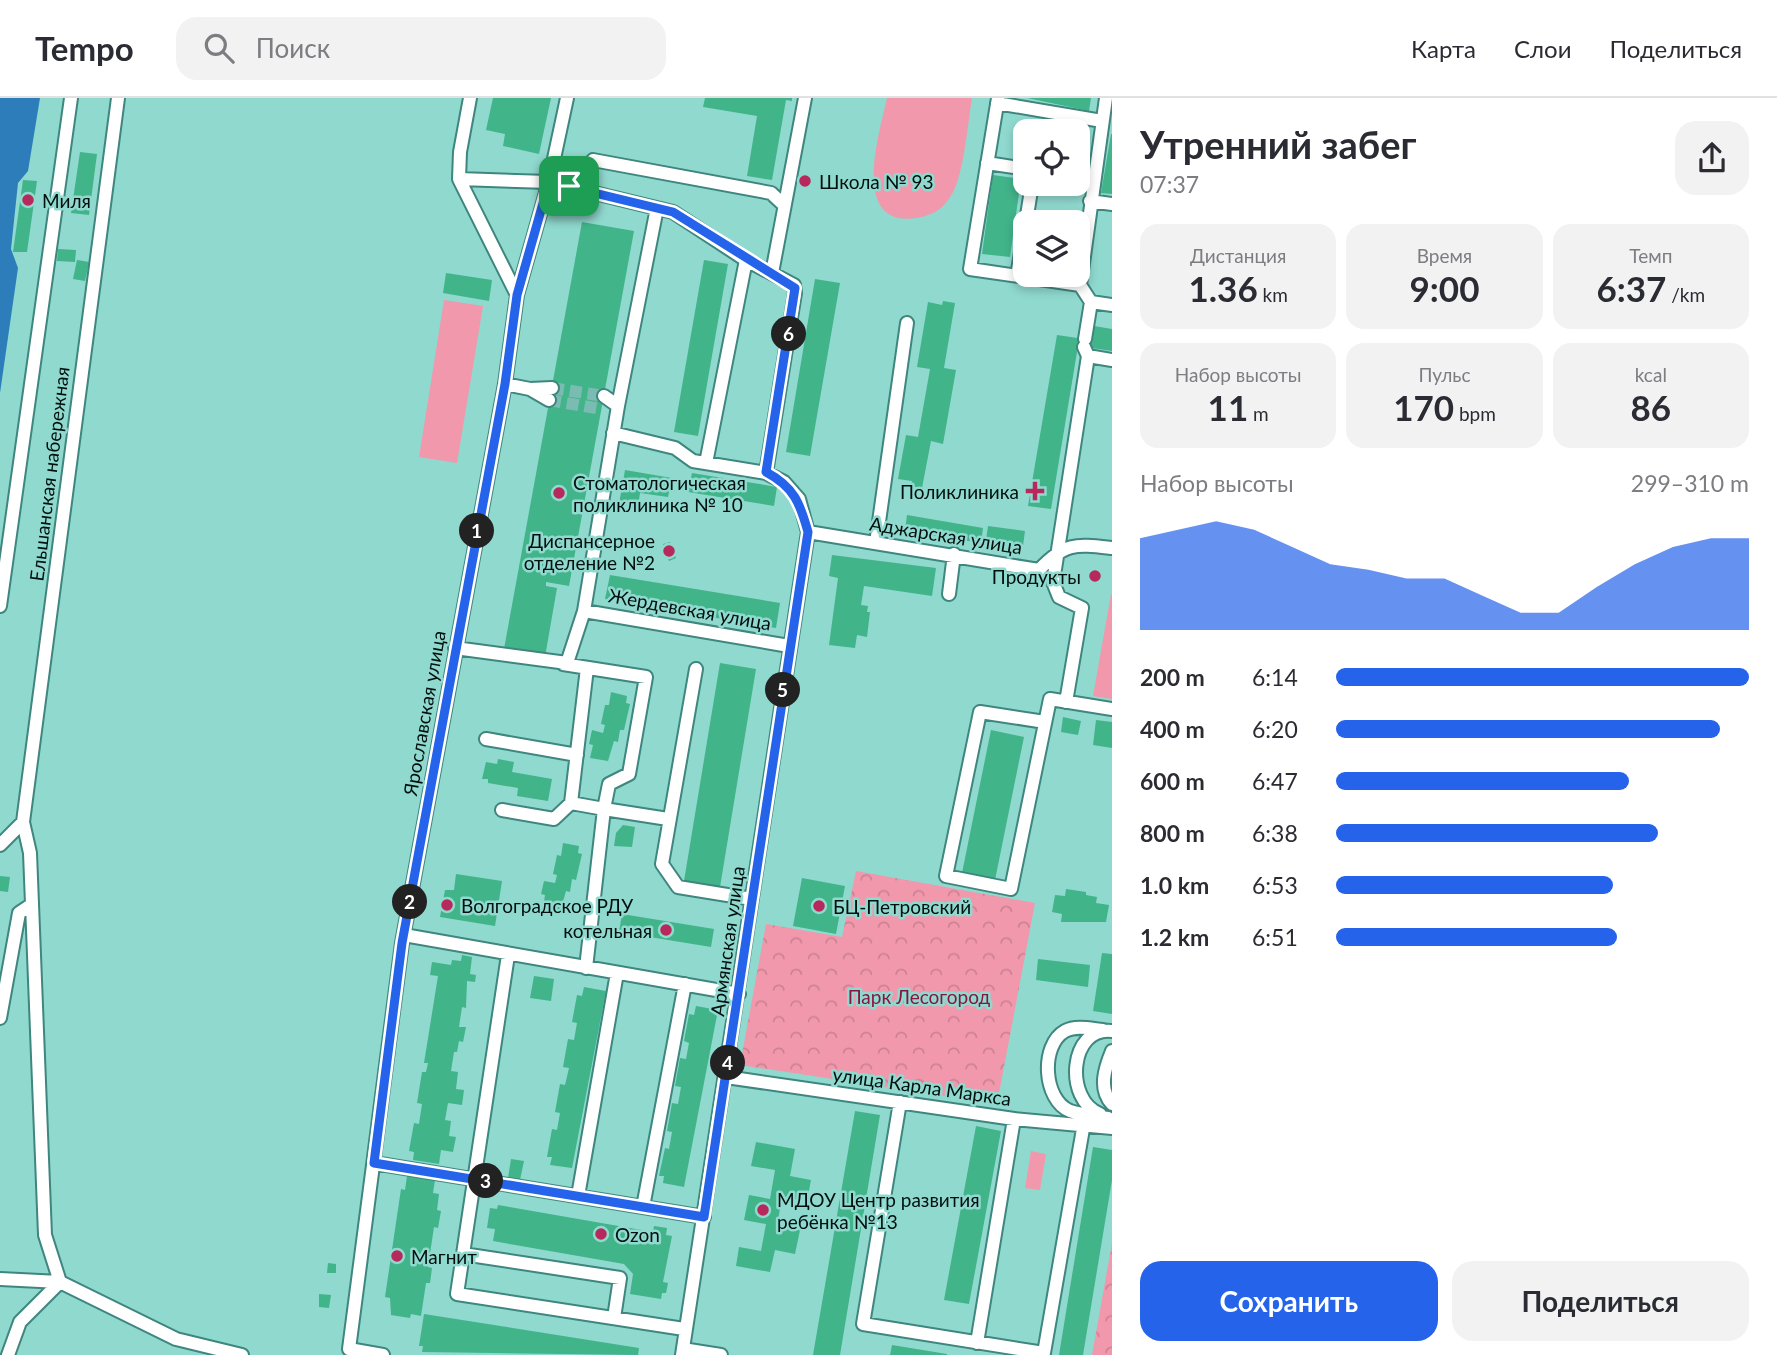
<!DOCTYPE html>
<html lang="ru">
<meta charset="utf-8">
<style>
body{margin:0;font-family:Lato,sans-serif;background:#f2f2f3;color:#2b2b33;height:100vh;display:flex;flex-direction:column;font-size:26px;white-space:nowrap}
*{box-sizing:border-box;margin:0}
p{font-size:23px;color:#7c7c81}
.icon{flex:none;width:38px;height:38px;fill:none;stroke:currentColor;stroke-width:2;stroke-linecap:round;stroke-linejoin:round}
.map{position:relative;flex:1;overflow:hidden}
.panel{display:flex;flex-direction:column;background:#fff;width:665px}
.panel>*{flex:none}
.controls{position:absolute;left:1013px;top:21px;display:grid;gap:14px}
.controls a{display:grid;place-items:center;width:77px;height:77px;border-radius:14px;background:#fff;box-shadow:0 4px 10px #0003;font-size:35px}
.pin{position:absolute;display:grid;place-items:center;width:60px;height:60px;color:#fff;margin:-30px;border-radius:14px;box-shadow:0 4px 10px #0006}
.km{position:absolute;width:35px;height:35px;margin:-18px;border-radius:50%;background:#222;color:#fff;font-size:19px;line-height:35px;text-align:center}
.round{display:grid;place-items:center;flex:none;width:74px;height:74px;border-radius:21px;background:#f2f2f3}
.overview{display:flex;align-items:center;justify-content:space-between;height:119px;padding:0 28px}
h1{font-size:38px;font-weight:700;line-height:52px}
.stats{display:grid;grid-template-columns:repeat(3,1fr);gap:10px;height:119px;padding:7px 28px}
.stats div{display:grid;align-content:center;border-radius:18px;background:#f2f2f3;text-align:center}
.stats b{font-size:35px;font-weight:700}
.stats small{font-size:19px;font-weight:400}
.stats p{font-size:19px}
.chart{height:196px;padding:14px 28px}
.chart p{display:flex;justify-content:space-between}
.chart svg{width:100%;height:126px;margin-top:7px;fill:#2563eb;opacity:.7}
.button{display:flex;gap:14px;margin-top:auto;padding:14px 28px}
.button a{flex:1;height:80px;border-radius:21px;background:#2563eb;color:#fff;font-size:28px;font-weight:700;line-height:80px;text-align:center}
.button a+a{background:#f2f2f3;color:#2b2b33}
ul{padding:0 28px;list-style:none;font-size:23px}
li{display:grid;grid-template-columns:112px 84px 1fr;align-items:center;height:52px}
li i{height:18px;border-radius:9px;background:#2563eb}
header{display:flex;align-items:center;gap:42px;box-sizing:border-box;height:98px;padding:0 35px;background:#fff;border-bottom:2px solid #e1e1e2}
header strong{font-size:33px}
nav{display:flex;gap:38px;margin-inline-start:auto;font-size:24px}
.search{width:490px;height:63px;background:#f2f2f3;display:flex;align-items:center;gap:18px;box-sizing:border-box;padding:0 24px;border-radius:21px;color:#7c7c81;font-size:26px}
main{display:flex;flex:1;min-height:0}
.map>svg:first-child{display:block}
.green{fill:#f198ac}
.park{fill:url(#park-crowns)}
.water{fill:#2c7dba}
.building{fill:#41b48a}
.lines{fill:none;stroke-linecap:round;stroke-linejoin:round}
.minor-tunnel{stroke:#7abbb2;stroke-width:12;stroke-dasharray:12 6;stroke-linecap:butt}
.minor-casing{stroke:#3e867e;stroke-width:16}
.minor{stroke:#fff;stroke-width:12}
.route-casing{stroke:#fff;stroke-width:14}
.route{stroke:#2563eb;stroke-width:9}
.poi-dot{fill:#b7285b;stroke:#90d9cf;stroke-width:2.5}
.labels{text-anchor:middle;dominant-baseline:central;stroke-width:5;stroke-linejoin:round;paint-order:stroke}
.poi-label{font-size:19px;fill:#00100e;stroke:#90d9cf;text-anchor:start}
.street-label{font-size:19px;fill:#00100e;stroke:#90d9cf}
.park-label{font-size:19px;fill:#881440;stroke:#90d9cf}
</style>
<header>
<strong>Tempo</strong>
<div class="search"><svg class="icon" aria-label="search" viewBox="0 0 24 24"><circle cx="10" cy="10" r="6"/><path d="M15 15l6 6"/></svg>Поиск</div>
<nav><a>Карта</a><a>Слои</a><a>Поделиться</a></nav>
</header>
<main>
<div class="map">
<svg width="1112" height="1257" viewBox="0 0 1112 1257">
<defs>
<pattern id="park-crowns" width="20" height="18" patternUnits="userSpaceOnUse" patternTransform="scale(1.75)"><rect width="20" height="18" fill="#f198ac"/><path d="M2 6a3 3 0 1 1 6 0M12 15a3 3 0 1 1 6 0" fill="none" stroke="#cd8293"/></pattern>
</defs>
<rect width="100%" height="100%" fill="#90d9cf"/>
<path class="green" d="M887 0H972C968 24 964 74 953 94 944 111 934 117 916 120 849 130 880 33 887 0Z
M444 202 483 208 457 365 419 359Z
M1111 496 1112 497V601L1093 598Z
M1031 1053 1046 1056 1040 1092 1025 1090Z"/>
<path class="park" d="M856 773 1035 805 997 1006 740 967 766 826 842 839Z
M1112 1145V1257H1092Z"/>
<path class="water" d="M0 0H40L28 73 18 85 11 151 18 170 0 295Z"/>
<path class="building" d="M493 0H551L539 56 503 48 505 36 486 32Z
M705 0H792V3L786 2 772 82 747 78 757 18 703 9Z
M1027 0H1091L1089 13Z
M1111 36H1112V96L1101 95Z
M80 54 97 56 89 117 71 115Z
M993 77 1021 81 1010 159 982 156Z
M23 82 37 83 27 154H13Z
M582 124 634 133 569 488 546 484V488L557 490 545 559 504 551Z
M58 151 76 152 75 164 57 163Z
M77 162 89 164 85 183 73 181Z
M704 162 728 166 698 338 674 334Z
M446 175 492 182 489 203 443 195Z
M815 181 840 185 810 358 786 354Z
M943 203 955 205 944 270 956 272 943 346 931 343 922 390 911 388 912 383 898 381 906 337 918 339 930 271 917 269 928 204 942 207Z
M1094 228 1112 231V253L1078 248 1051 411 1028 408 1057 237 1091 242Z
M625 372 672 380 668 399 640 395 638 409 619 406Z
M692 375 777 389 774 408 688 394Z
M907 417 983 430 981 445 905 433Z
M988 428 1025 433 1022 455 985 449Z
M670 444 676 460 669 463 663 446Z
M832 457 936 470 932 498 864 488 861 507 868 508 867 514H870L867 539 857 537 855 550 829 547 838 480 829 478Z
M610 477 780 505 776 530 605 501Z
M720 565 756 571 720 789 684 783Z
M611 594 627 598 626 605 630 606 624 632H620L618 644 614 643 608 663 590 660 593 647 589 646 592 632 603 635 605 627 601 626 605 607H609Z
M1063 619 1081 623 1078 637 1061 634Z
M1096 622 1112 624V650L1093 647Z
M991 632 1024 639 995 782 962 775Z
M498 661 514 664 512 674 552 681 548 703 517 698 518 690 488 685V681H482L486 664 497 666Z
M623 727 635 729 632 749 614 748 616 735Z
M563 745 579 748 578 755 582 756 576 782 572 781 570 794 566 793 560 814 543 810 545 797 541 796 544 783 555 785 557 777 553 776 557 757 561 758Z
M456 776 502 783 495 828 440 819 445 792H454Z
M0 778 10 779 8 794 0 793Z
M802 780 845 788 836 836 793 828Z
M1066 791 1086 794V797L1097 799 1096 805 1109 807 1106 824H1061L1062 816 1052 814 1055 797 1065 798Z
M622 816 714 831 711 849 619 834Z
M1102 855 1112 856V916L1093 913Z
M462 857 472 859 470 876 476 877 475 884 467 883 466 910 462 909 459 929H466L463 944 459 943 457 954H454L451 973 458 974 456 991 464 992 462 1007 448 1005 445 1022 451 1023 449 1038 456 1039 453 1054 441 1052 439 1066 413 1062 414 1054 409 1053 414 1025 419 1026 422 1006 417 1005 422 974H426L428 965H424L438 878 430 877 432 864 451 867 452 862 461 863Z
M1038 861 1090 867 1088 889 1036 882Z
M534 878 554 881 551 903 530 900Z
M584 889 606 893 572 1070 550 1067 552 1059H547L552 1031 557 1032 560 1015 555 1014 560 986 565 987 569 970 563 969 568 941 574 942 577 925 572 924 577 897 582 898Z
M696 908 718 912 684 1089 663 1085 664 1078H659L665 1050 669 1051 672 1034 667 1033 672 1005 678 1006 681 989 675 988 680 960 686 961 689 945 684 943 689 916 694 917Z
M855 1013 880 1017 840 1257H813Z
M976 1028 1001 1033 969 1206 944 1202Z
M756 1044 795 1051 790 1078 811 1082 807 1103 782 1099 777 1128 800 1132 795 1156 775 1152 770 1174 736 1168 739 1149 761 1153 766 1126 744 1122 749 1097 770 1101 775 1072 751 1068Z
M1093 1049 1112 1052V1082L1083 1257H1059Z
M511 1061 524 1063 520 1082 508 1080Z
M407 1078 435 1082 433 1095 439 1096 437 1112 441 1113 438 1130 434 1129 428 1169 432 1170 430 1185H426L421 1218 411 1216 410 1220 391 1217 390 1200 385 1199 401 1091 405 1092Z
M498 1107 653 1134 654 1128 667 1130 666 1137 672 1138 663 1184 668 1185 666 1195H662L661 1201 630 1196 633 1176 624 1166 493 1143 495 1131 487 1130 490 1110 497 1111Z
M328 1165 336 1166V1175H327Z
M319 1196 331 1197 329 1210 319 1209Z
M424 1216 639 1250 638 1257 422 1254 423 1248H419Z
M892 1247 947 1256V1257H890Z"/>
<g class="lines">
<path class="minor-tunnel" d="M552 290 604 298
M549 302 601 311"/>
<defs>
<path id="minor" d="M998 0 970 171 1080 187
M997 5 1102 23
M593 62 771 95 784 107
M987 65 1026 71
M459 81 549 84 673 114 746 162 794 187 795 195 766 375
M1090 103 1112 106
M1026 122 1046 124
M1026 124 1032 86
M772 175 805 0
M1017 178 1026 125
M517 197 549 84 567 0
M1091 204 1112 207
M1085 241 1091 204 1080 187 1106 0
M1088 258 1112 262
M505 286 530 291 549 302
M530 291 552 290
M604 298 618 308
M613 335 675 350 693 363 766 375 784 384 799 401 808 434 682 1257
M706 365 746 162
M808 434 1039 472C1065 444 1076 446 1112 450
M876 445 907 225
M949 496 954 456
M0 508 71 0
M584 513 618 308 657 110
M455 550 567 565 584 513 789 548
M563 566 646 579 629 676 609 686 604 711 668 721
M696 571 662 766 678 789 752 801
M1066 604 1082 510 1059 499 1053 484 1088 258 1084 249
M1045 624 980 614 946 778 1011 791 1050 601 1112 611
M486 641 577 657
M571 705 587 570
M502 712 554 721 571 705 604 711 586 870
M23 724 30 755 45 1137 60 1184
M0 747 23 724 118 0
M404 837 739 896
M508 857 457 1196 684 1231
M0 920 19 815 31 807
M1103 932C1092 931 1076 927 1065 933 1040 947 1043 1002 1070 1013 1081 1017 1096 1018 1108 1020
M1112 953C1105 970 1098 991 1112 1006
M726 979 1014 1021 1112 1030
M900 1004 863 1226 1044 1255 1084 1025
M1100 1016C1064 1002 1069 928 1112 933
M374 1065 704 1119
M578 1098 617 875
M643 1109 685 886
M463 1156 620 1180 614 1220
M0 1181 60 1184 176 1241 242 1257
M977 1245 1014 1021
M349 1251 402 845 505 286 517 197 459 81 460 54 470 0
M349 1251 383 1257
M689 1252 721 1257
M8 1257 20 1224 60 1184"/>
</defs>
<use href="#minor" class="minor-casing"/>
<use href="#minor" class="minor"/>
</g>
<g class="lines">
<defs>
<path id="route" d="M549 84 673 114 795 190 766 374C794 389 800 405 808 434L704 1119 374 1065 402 845 505 286 517 197Z"/>
</defs>
<use href="#route" class="route-casing"/>
<use href="#route" class="route"/>
</g>
<g class="poi-dot">
<circle cx="805" cy="83" r="7"/>
<circle cx="28" cy="102" r="7"/>
<path d="M1031.5 382.5h7v7h7v7h-7v7h-7v-7h-7v-7h7z"/>
<circle cx="559" cy="395" r="7"/>
<circle cx="669" cy="453" r="7"/>
<circle cx="1095" cy="478" r="7"/>
<circle cx="447" cy="807" r="7"/>
<circle cx="819" cy="808" r="7"/>
<circle cx="666" cy="832" r="7"/>
<circle cx="763" cy="1112" r="7"/>
<circle cx="601" cy="1136" r="7"/>
<circle cx="397" cy="1158" r="7"/>
</g>
<g class="labels">
<g class="poi-label">
<text x="819" y="83">Школа № 93</text>
<text x="42" y="102">Миля</text>
<text x="573" y="384">Стоматологическая<tspan x="573" dy="22">поликлиника № 10</tspan></text>
<text x="1019" y="393" text-anchor="end">Поликлиника</text>
<text x="655" y="442" text-anchor="end">Диспансерное<tspan x="655" dy="22">отделение №2</tspan></text>
<text x="1081" y="478" text-anchor="end">Продукты</text>
<text x="461" y="807">Волгоградское РДУ</text>
<text x="833" y="808">БЦ-Петровский</text>
<text x="652" y="832" text-anchor="end">котельная</text>
<text x="777" y="1101">МДОУ Центр развития<tspan x="777" dy="22">ребёнка №13</tspan></text>
<text x="615" y="1136">Ozon</text>
<text x="411" y="1158">Магнит</text>
</g>
<g class="street-label">
<text transform="translate(49 376) rotate(-83)">Ельшанская набережная</text>
<text transform="translate(946 437) rotate(9)">Аджарская улица</text>
<text transform="translate(690 511) rotate(10)">Жердевская улица</text>
<text transform="translate(424 615) rotate(-80)">Ярославская улица</text>
<text transform="translate(727 843) rotate(-82)">Армянская улица</text>
<text transform="translate(922 988) rotate(8)">улица Карла Маркса</text>
</g>
<g class="park-label">
<text x="919" y="898">Парк Лесогород</text>
</g>
</g>
</svg>
<div class="controls">
<a><svg class="icon" aria-label="locate" viewBox="0 0 24 24"><circle cx="12" cy="12" r="6"/><path d="M12 2v4M12 18v4M2 12h4M18 12h4"/></svg></a>
<a><svg class="icon" aria-label="layers" viewBox="0 0 24 24"><path d="M12 4l9 5-9 5-9-5zM3 14l9 5 9-5"/></svg></a>
</div>
<div class="pin" style="left:569px;top:88px;background:#1e9e55"><svg class="icon" aria-label="arrive" viewBox="0 0 24 24"><path d="M6 21V4h12l-3 4 3 4H6"/></svg></div>
<b class="km" style="left:477px;top:433px">1</b>
<b class="km" style="left:410px;top:804px">2</b>
<b class="km" style="left:486px;top:1083px">3</b>
<b class="km" style="left:728px;top:965px">4</b>
<b class="km" style="left:783px;top:592px">5</b>
<b class="km" style="left:789px;top:236px">6</b>
</div>
<section class="panel">
<div class="overview"><div><h1>Утренний забег</h1><p>07:37</p></div><a class="round"><svg class="icon" aria-label="share" viewBox="0 0 24 24"><path d="M12 15V3M7 8l5-5 5 5M5 13v7h14v-7"/></svg></a></div>
<div class="stats">
<div><p>Дистанция</p><b>1.36<small> km</small></b></div>
<div><p>Время</p><b>9:00</b></div>
<div><p>Темп</p><b>6:37<small> /km</small></b></div>
</div>
<div class="stats">
<div><p>Набор высоты</p><b>11<small> m</small></b></div>
<div><p>Пульс</p><b>170<small> bpm</small></b></div>
<div><p>kcal</p><b>86</b></div>
</div>
<div class="chart"><p><span>Набор высоты</span>299–310 m</p>
<svg viewBox="0 0 160 44" preserveAspectRatio="none"><path d="M0 44V12L10 9L20 6L30 9L40 15L50 21L60 23L70 26L80 26L90 32L100 38L110 38L120 29L130 21L140 15L150 12L160 12V44z"/></svg>
</div>
<ul>
<li><b>200 m</b>6:14<i style="width:100%"></i></li>
<li><b>400 m</b>6:20<i style="width:93%"></i></li>
<li><b>600 m</b>6:47<i style="width:71%"></i></li>
<li><b>800 m</b>6:38<i style="width:78%"></i></li>
<li><b>1.0 km</b>6:53<i style="width:67%"></i></li>
<li><b>1.2 km</b>6:51<i style="width:68%"></i></li>
</ul>
<div class="button"><a>Сохранить</a><a>Поделиться</a></div>
</section>
</main>
